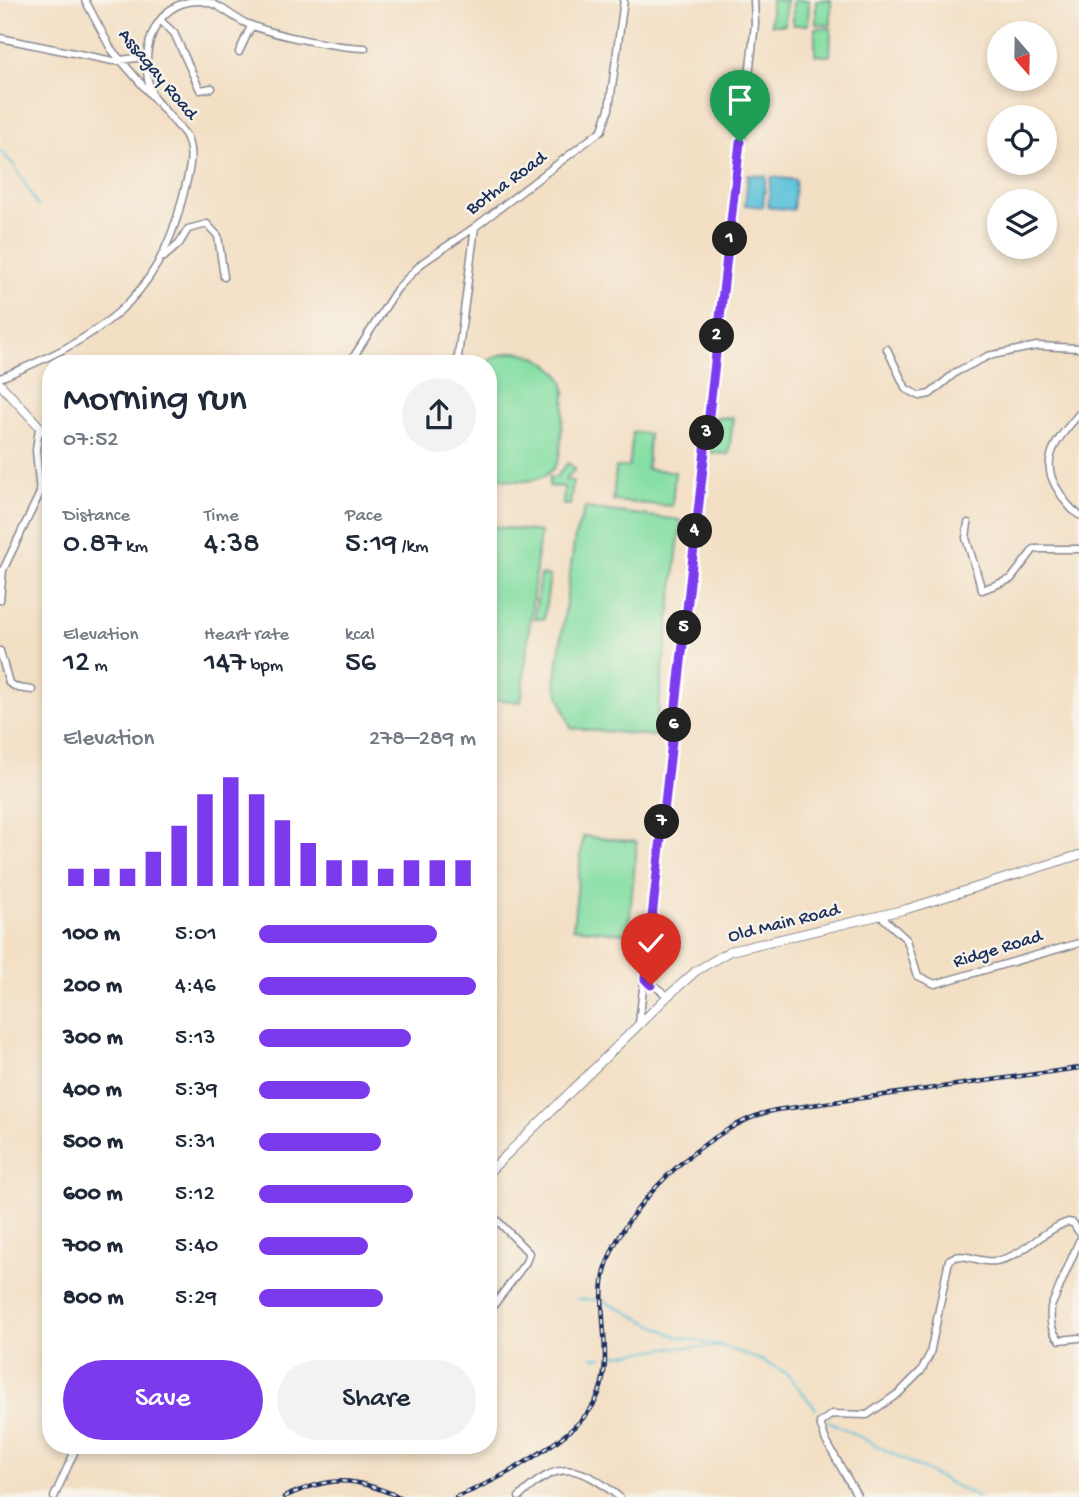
<!DOCTYPE html>
<meta charset="utf-8">
<style>
body{margin:0;font-family:"Gochi Hand",sans-serif;background:#f2f2f3;color:#1f2937;height:100vh;display:flex;flex-direction:column;font-size:26px;white-space:nowrap}
*{box-sizing:border-box;margin:0}
p{font-size:23px;color:#747a83}
.icon{flex:none;width:38px;height:38px;fill:none;stroke:currentColor;stroke-width:2;stroke-linecap:round;stroke-linejoin:round}
.map{position:relative;flex:1;overflow:hidden}
.sheet{position:absolute;left:42px;top:355px;width:455px;height:1099px;display:flex;flex-direction:column;background:#fff;border-radius:28px;box-shadow:0 4px 10px #0003}
.sheet>*{flex:none}
.needle{width:46px;rotate:160deg}
.buttons{position:absolute;left:987px;top:21px;display:grid;gap:14px}
.buttons a{display:grid;place-items:center;width:70px;height:70px;border-radius:50%;background:#fff;box-shadow:0 4px 10px #0003;font-size:35px}
.pin{position:absolute;display:grid;place-items:center;width:60px;height:60px;color:#fff;margin:-72px -30px;border-radius:50% 50% 50% 0;rotate:-45deg;box-shadow:0 0 7px #0007}
.pin .icon{rotate:45deg}
.km{position:absolute;width:35px;height:35px;margin:-18px;border-radius:50%;background:#222;color:#fff;font-size:19px;line-height:35px;text-align:center}
.round{display:grid;place-items:center;flex:none;width:74px;height:74px;border-radius:37px;background:#f2f2f3}
.summary{display:flex;align-items:center;justify-content:space-between;height:119px;padding:0 21px}
h1{font-size:38px;font-weight:600;line-height:52px}
.figures{display:grid;grid-template-columns:repeat(3,1fr);gap:10px;height:119px;padding:7px 21px}
.figures div{display:grid;align-content:center}
.figures b{font-size:30px;font-weight:600}
.figures small{font-size:19px;font-weight:400}
.figures p{font-size:19px}
.chart{height:196px;padding:14px 21px}
.chart p{display:flex;justify-content:space-between}
.chart svg{width:100%;height:126px;margin-top:7px;stroke:#7c3aed;stroke-width:6}
.action{display:flex;gap:14px;margin-top:auto;padding:14px 21px}
.action a{flex:1;height:80px;border-radius:42px;background:#7c3aed;color:#fff;font-size:28px;font-weight:600;line-height:80px;text-align:center}
.action a+a{background:#f2f2f3;color:#1f2937}
ul{padding:0 21px;list-style:none;font-size:23px}
li{display:grid;grid-template-columns:112px 84px 1fr;align-items:center;height:52px}
li i{height:18px;border-radius:9px;background:#7c3aed}
.map>svg:first-child{display:block}
.green{fill:#86dfa4;stroke:#508781;stroke-width:2}
.water{fill:#5dc2da;stroke:#3c789c;stroke-width:2}
.lines{fill:none;stroke-linecap:round;stroke-linejoin:round}
.stream{stroke:#5dc2da;stroke-width:2}
.minor-casing{stroke:#878791;stroke-width:9}
.major-casing{stroke:#878791;stroke-width:10}
.minor{stroke:#fff;stroke-width:6}
.major{stroke:#fff;stroke-width:8}
.rail-casing{stroke:#1b2f5e;stroke-width:4.5}
.rail{stroke:#f7f3e8;stroke-width:2;stroke-dasharray:5;stroke-linecap:butt}
.route-casing{stroke:#fff;stroke-width:14}
.route{stroke:#7c3aed;stroke-width:9}
.labels{text-anchor:middle;dominant-baseline:central;stroke-width:5;stroke-linejoin:round;paint-order:stroke}
.street-label{font-size:19px;fill:#1b2f5e;stroke:#f7f3e8}
</style>
<div class="map">
<svg width="1079" height="1497" viewBox="0 0 1079 1497">
<rect width="100%" height="100%" fill="#f7f3e8"/>
<filter id="ink" filterUnits="userSpaceOnUse"><feTurbulence type="fractalNoise" baseFrequency=".0143" numOctaves="2"/><feDisplacementMap in="SourceGraphic" scale="14" xChannelSelector="R" yChannelSelector="G"/><feConvolveMatrix kernelMatrix="1 2 1 2 8 2 1 2 1" color-interpolation-filters="sRGB"/></filter>
<filter id="wash" filterUnits="userSpaceOnUse"><feTurbulence type="fractalNoise" baseFrequency=".00686" numOctaves="4" result="noise"/><feDisplacementMap in="SourceGraphic" scale="28" xChannelSelector="R" yChannelSelector="G"/><feGaussianBlur stdDeviation="1.57" result="paint"/><feColorMatrix in="noise" values="0 0 0 0 0 0 0 0 0 0 0 0 0 0 0 0 0 1.4 0 .05"/><feComposite in="paint" operator="in"/></filter>
<g filter="url(#wash)">
<rect width="100%" height="100%" fill="#f3dfc4"/>
<path class="green" d="M771 0H786L785 25H771Z
M793 0H809L808 25H793Z
M816 0H831V25L816 24Z
M815 28H831L830 56 815 55Z
M513 352C534 352 564 368 565 392 565 402 563 414 562 425 561 435 561 447 559 457 551 487 509 485 488 473V364H486L493 357Z
M716 417 733 418 729 454 712 453Z
M633 432 649 434 647 469 675 472 672 506 613 501 616 467H629Z
M568 463 575 469 565 480 573 481 570 505H563L564 487 549 486 550 477H556Z
M585 508 681 520 655 736 571 728 555 684 575 536Z
M488 526 540 532 521 702 488 699Z
M540 575 550 576 544 619 534 618Z
M583 836 637 842 628 934 573 928Z"/>
<path class="water" d="M748 175 766 176 763 207 745 205Z
M771 177 796 180 793 210 768 207Z"/>
<g class="lines">
<path class="stream" d="M0 151 14 165 38 206
M576 1299 600 1300
M604 1301 676 1336 725 1347 763 1361 786 1373 816 1409
M610 1356 667 1348 720 1347
M592 1357H603
M829 1421 977 1497"/>
</g>
</g>
<g filter="url(#ink)">
<g class="lines">
<defs>
<path id="minor" d="M160 20 174 33 200 90 212 88
M0 38 113 61 144 57
M239 52 251 26
M152 94C138 58 151 0 200 1 220 2 231 18 248 24 277 36 334 47 365 48
M164 257 179 244 188 229 207 224 218 236 224 277
M887 349 906 389 920 396 930 394 956 372 988 356 1037 346 1079 348
M349 364 397 289 422 263 475 227 602 130 609 109 624 0
M457 364 475 227
M0 378C97 338 157 304 183 196 188 175 196 154 185 134L111 49 85 0
M1079 414C1059 438 1037 459 1058 490 1064 500 1069 508 1079 515
M968 523 966 538 982 590 1011 579 1034 549H1079
M0 600 3 570 40 493 36 450 39 428
M0 651 9 683 18 688 32 690
M881 916 907 940 918 976 935 984 1079 943
M645 979 668 996
M639 1023 755 24 754 0
M488 1211 529 1253 526 1262 488 1313
M1079 1241 1051 1307C1050 1320 1050 1331 1060 1340L1079 1338
M54 1497 77 1446
M519 1497C558 1459 579 1464 619 1497
M858 1497 826 1441 820 1423 832 1414 867 1415 899 1393 921 1371 930 1354 949 1260C962 1250 980 1264 996 1261 1023 1257 1042 1230 1068 1222L1073 1223 1079 1232"/>
<path id="major" d="M0 384 51 439
M488 1173 668 996 696 971 730 951 907 909 1079 855"/>
</defs>
<use href="#minor" class="minor-casing"/>
<use href="#major" class="major-casing"/>
<use href="#minor" class="minor"/>
<use href="#major" class="major"/>
<defs>
<path id="rail" d="M284 1497C332 1475 352 1477 400 1497
M456 1497C495 1482 576 1438 595 1402 615 1364 598 1322 603 1282 611 1213 711 1123 776 1110L1079 1068"/>
</defs>
<use href="#rail" class="rail-casing"/>
<use href="#rail" class="rail"/>
</g>
</g>
<g class="lines" filter="url(#ink)">
<defs>
<path id="route" d="M651 985 645 979 740 142"/>
</defs>
<use href="#route" class="route-casing"/>
<use href="#route" class="route"/>
</g>
<g class="labels">
<g class="street-label">
<text transform="translate(157 75) rotate(50)">Assagay Road</text>
<text transform="translate(507 184) rotate(-36)">Botha Road</text>
<text transform="translate(784 924) rotate(-14)">Old Main Road</text>
<text transform="translate(998 950) rotate(-17)">Ridge Road</text>
</g>
</g>
</svg>
<div class="buttons">
<a><svg class="needle" viewBox="-14 -14 28 28"><path d="M0-13l5 13h-10z" fill="#e53935"/><path d="M0 13l5-13h-10z" fill="#747a83"/></svg></a>
<a><svg class="icon" aria-label="locate" viewBox="0 0 24 24"><circle cx="12" cy="12" r="6"/><path d="M12 2v4M12 18v4M2 12h4M18 12h4"/></svg></a>
<a><svg class="icon" aria-label="layers" viewBox="0 0 24 24"><path d="M12 4l9 5-9 5-9-5zM3 14l9 5 9-5"/></svg></a>
</div>
<div class="pin" style="left:740px;top:142px;background:#1e9e55"><svg class="icon" aria-label="arrive" viewBox="0 0 24 24"><path d="M6 21V4h12l-3 4 3 4H6"/></svg></div>
<div class="pin" style="left:651px;top:985px;background:#d93025"><svg class="icon" aria-label="check" viewBox="0 0 24 24"><path d="M5 12l5 5 9-10"/></svg></div>
<b class="km" style="left:730px;top:239px">1</b>
<b class="km" style="left:717px;top:336px">2</b>
<b class="km" style="left:707px;top:433px">3</b>
<b class="km" style="left:695px;top:531px">4</b>
<b class="km" style="left:684px;top:628px">5</b>
<b class="km" style="left:674px;top:725px">6</b>
<b class="km" style="left:662px;top:822px">7</b>
<section class="sheet">
<div class="summary"><div><h1>Morning run</h1><p>07:52</p></div><a class="round"><svg class="icon" aria-label="share" viewBox="0 0 24 24"><path d="M12 15V3M7 8l5-5 5 5M5 13v7h14v-7"/></svg></a></div>
<div class="figures">
<div><p>Distance</p><b>0.87<small> km</small></b></div>
<div><p>Time</p><b>4:38</b></div>
<div><p>Pace</p><b>5:19<small> /km</small></b></div>
</div>
<div class="figures">
<div><p>Elevation</p><b>12<small> m</small></b></div>
<div><p>Heart rate</p><b>147<small> bpm</small></b></div>
<div><p>kcal</p><b>56</b></div>
</div>
<div class="chart"><p><span>Elevation</span>278–289 m</p>
<svg viewBox="0 0 160 44" preserveAspectRatio="none"><path d="M5 44V38M15 44V38M25 44V38M35 44V32M45 44V23M55 44V12M65 44V6M75 44V12M85 44V21M95 44V29M105 44V35M115 44V35M125 44V38M135 44V35M145 44V35M155 44V35"/></svg>
</div>
<ul>
<li><b>100 m</b>5:01<i style="width:82%"></i></li>
<li><b>200 m</b>4:46<i style="width:100%"></i></li>
<li><b>300 m</b>5:13<i style="width:70%"></i></li>
<li><b>400 m</b>5:39<i style="width:51%"></i></li>
<li><b>500 m</b>5:31<i style="width:56%"></i></li>
<li><b>600 m</b>5:12<i style="width:71%"></i></li>
<li><b>700 m</b>5:40<i style="width:50%"></i></li>
<li><b>800 m</b>5:29<i style="width:57%"></i></li>
</ul>
<div class="action"><a>Save</a><a>Share</a></div>
</section>
</div>
